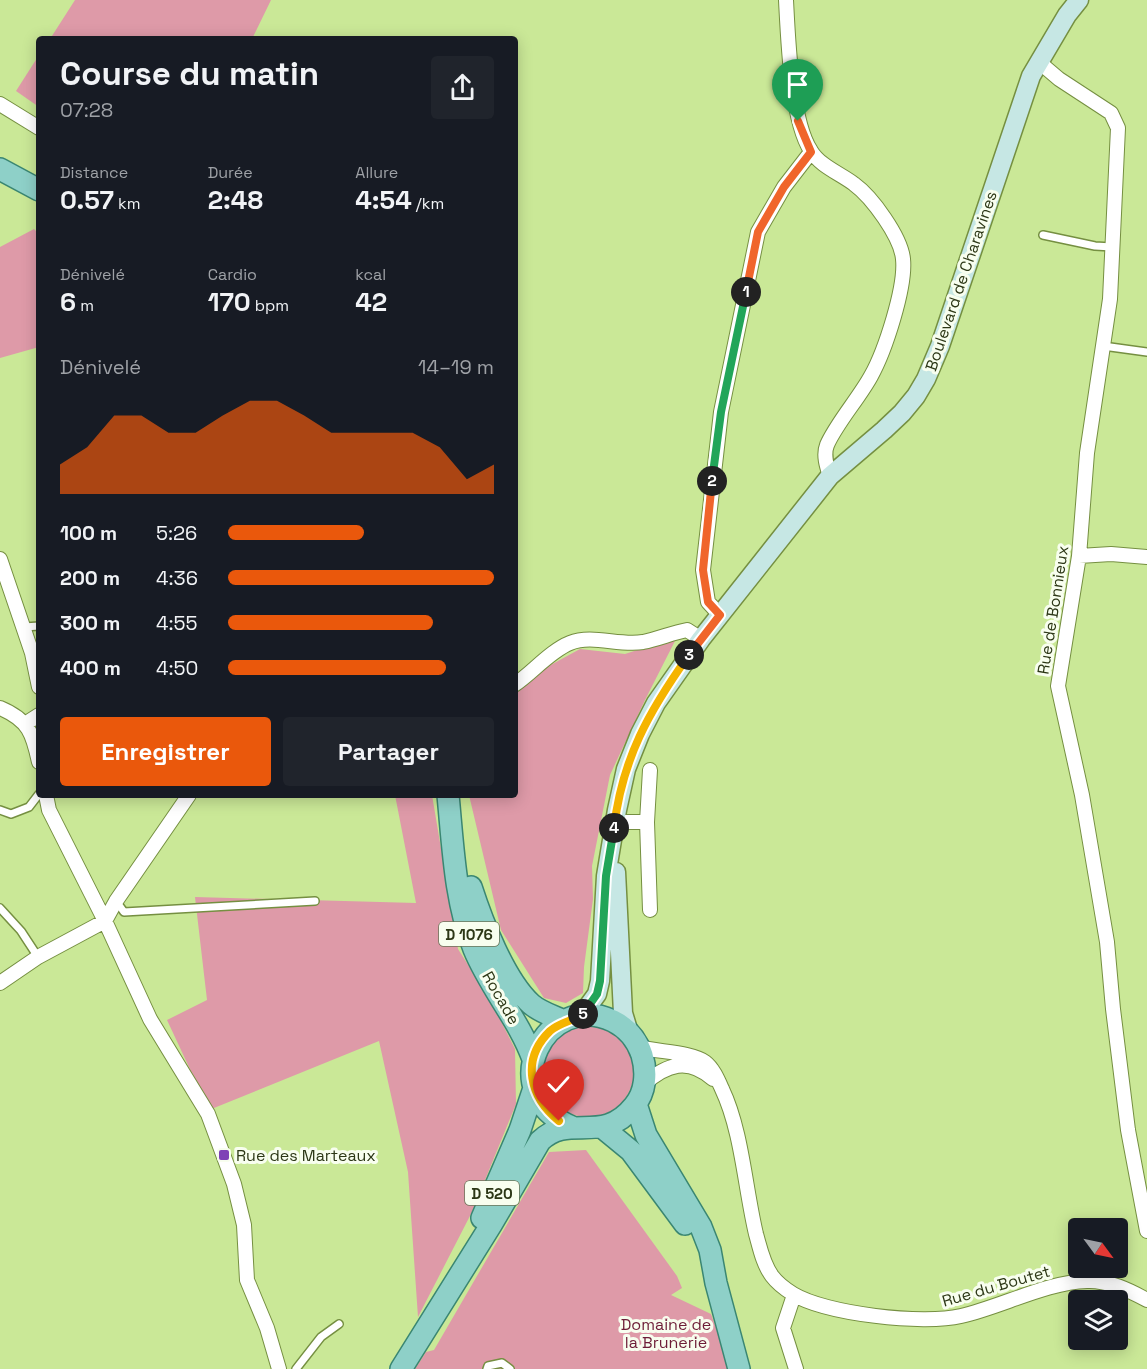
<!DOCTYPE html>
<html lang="fr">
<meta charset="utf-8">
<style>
body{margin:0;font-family:"Space Grotesk",sans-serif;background:#20242c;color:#f1f3f6;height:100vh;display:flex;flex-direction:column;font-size:22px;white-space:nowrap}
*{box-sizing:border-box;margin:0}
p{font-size:20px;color:#9ea1a6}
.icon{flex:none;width:33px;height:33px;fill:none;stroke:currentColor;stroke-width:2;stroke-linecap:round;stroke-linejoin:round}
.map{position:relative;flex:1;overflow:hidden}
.side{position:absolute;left:36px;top:36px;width:482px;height:762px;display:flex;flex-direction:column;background:#171b24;border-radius:6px;box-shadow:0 3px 15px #0003}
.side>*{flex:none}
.needle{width:39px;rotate:123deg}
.buttons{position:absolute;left:1068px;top:1218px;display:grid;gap:12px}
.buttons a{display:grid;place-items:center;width:60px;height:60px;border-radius:6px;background:#171b24;box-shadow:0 3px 15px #0003;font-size:30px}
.pin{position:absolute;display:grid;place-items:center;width:51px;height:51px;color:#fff;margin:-62px -26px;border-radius:50% 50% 50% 0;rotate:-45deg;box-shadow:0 0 6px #0007}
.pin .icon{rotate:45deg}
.km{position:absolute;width:30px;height:30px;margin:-15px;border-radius:50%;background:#222;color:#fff;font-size:16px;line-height:30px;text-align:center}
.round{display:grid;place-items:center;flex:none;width:63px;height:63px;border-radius:6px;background:#20242c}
.summary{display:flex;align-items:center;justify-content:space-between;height:102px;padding:0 24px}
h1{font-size:33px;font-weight:600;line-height:45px}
.stats{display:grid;grid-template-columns:repeat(3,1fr);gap:9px;height:102px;padding:6px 24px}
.stats div{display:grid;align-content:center}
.stats b{font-size:26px;font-weight:600}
.stats small{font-size:16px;font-weight:400}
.stats p{font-size:16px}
.chart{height:168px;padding:12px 24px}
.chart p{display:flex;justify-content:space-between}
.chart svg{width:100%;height:108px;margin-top:6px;fill:#ea580c;opacity:.7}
.cta{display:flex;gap:12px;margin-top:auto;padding:12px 24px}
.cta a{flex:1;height:69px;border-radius:6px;background:#ea580c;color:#fff;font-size:24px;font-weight:600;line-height:69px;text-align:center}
.cta a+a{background:#20242c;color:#f1f3f6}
ul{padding:0 24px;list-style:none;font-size:20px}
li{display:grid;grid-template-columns:96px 72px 1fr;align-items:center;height:45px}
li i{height:15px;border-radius:8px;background:#ea580c}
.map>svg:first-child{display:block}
.green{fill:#de9aa8}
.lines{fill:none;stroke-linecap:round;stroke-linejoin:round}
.lane-casing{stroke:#758f41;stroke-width:10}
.street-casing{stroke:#758f41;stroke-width:16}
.secondary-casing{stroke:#758f41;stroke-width:21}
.primary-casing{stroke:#3a8672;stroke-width:24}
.lane{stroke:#fff;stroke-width:7}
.street{stroke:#fff;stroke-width:14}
.secondary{stroke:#c6e7e4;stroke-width:18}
.primary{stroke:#8ed0c8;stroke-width:21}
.split-1-casing{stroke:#fff;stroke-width:12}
.split-2-casing{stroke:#fff;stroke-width:12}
.split-3-casing{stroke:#fff;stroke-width:12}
.split-4-casing{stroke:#fff;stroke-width:12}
.split-5-casing{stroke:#fff;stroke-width:12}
.split-6-casing{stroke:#fff;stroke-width:12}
.split-1{stroke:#f0652b;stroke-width:8}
.split-2{stroke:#22a559;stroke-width:8}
.split-3{stroke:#f0652b;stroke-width:8}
.split-4{stroke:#f5b400;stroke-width:8}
.split-5{stroke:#22a559;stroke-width:8}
.split-6{stroke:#f5b400;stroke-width:8}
.poi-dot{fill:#7f41b6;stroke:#f8feef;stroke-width:2}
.labels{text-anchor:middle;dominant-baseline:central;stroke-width:6;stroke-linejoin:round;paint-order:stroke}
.shield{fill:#f8feef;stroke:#697357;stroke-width:1.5}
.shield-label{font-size:15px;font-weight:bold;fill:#2c3716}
.street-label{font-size:16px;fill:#2c3716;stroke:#f8feef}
.poi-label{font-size:16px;fill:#2c3716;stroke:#f8feef;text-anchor:start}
.park-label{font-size:16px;fill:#6d1d37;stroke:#f8feef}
</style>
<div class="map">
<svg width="1147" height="1369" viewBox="0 0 1147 1369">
<rect width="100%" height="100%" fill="#cae897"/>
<path class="green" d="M75 0H271L252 39H50Z
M39 55V107L16 91Z
M34 229 39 234V347L0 358V247Z
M671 639H676L645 700 610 775 592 866 593 899 584 967 583 993 566 1003 544 998 501 930 469 795H514L515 691 547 667 580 649 625 654Z
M395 795H432L458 949 490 999 515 1049 516 1104 472 1212 418 1317 408 1172 379 1041 209 1110 167 1020 207 1000 195 897 416 903Z
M542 1071a46 46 0 1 1 92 0a46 46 0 1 1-92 0Z
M586 1150 677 1276 682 1288 671 1295 711 1314 731 1369H415L426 1352 434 1350 549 1152Z"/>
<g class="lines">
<defs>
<path id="lane" d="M1043 235 1095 246 1112 247
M1103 346 1147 352
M24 627 39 626
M0 810 11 814 29 807 39 794
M116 901 124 912 315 901
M0 908 21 931 38 957
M296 1369 321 1337 339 1324
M487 1369 488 1366 502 1363 510 1369"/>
<path id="street" d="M786 0C788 38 791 121 811 151 820 166 841 174 854 184 872 197 901 237 903 259 906 287 885 351 871 376 859 398 836 424 827 445 823 455 827 467 830 476
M1039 62 1059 79 1111 113 1118 128 1110 299 1087 453 1079 556 1058 686 1082 795 1107 942 1113 1009 1128 1130 1147 1231
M0 104 39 128
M1079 556 1111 554 1147 557
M0 559 32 653 39 687
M720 615 708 602 703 570 721 412 758 232 784 187 811 152
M514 685C532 673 550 651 570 643 592 634 619 646 643 642 658 639 672 633 687 630L701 639
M0 708C29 720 33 734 39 762
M25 724 39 715
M46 795 49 810 105 921 150 1019 208 1114 234 1184 244 1225 247 1280 267 1328 279 1369
M615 822H647
M650 910 647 822 650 770
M0 983 38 957 105 921 116 901 189 795
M639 1047C657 1052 692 1052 705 1062 713 1068 718 1080 722 1089 742 1131 745 1188 756 1234 760 1248 763 1264 772 1276 778 1284 785 1289 793 1294 826 1314 923 1325 961 1316 1001 1307 1047 1282 1087 1281 1108 1280 1129 1290 1147 1300
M644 1084C667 1064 688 1057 713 1079
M794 1295 783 1328 796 1369"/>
<path id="secondary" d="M616 872 623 1013 629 1033
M581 1016 597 994 600 981 606 876 617 810 626 769 640 734 656 703 701 639 830 476 884 430 902 413 916 396 926 379 940 346 1031 76 1067 15 1079 0"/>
<path id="primary" d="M0 169 39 190
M448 795C453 846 455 902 474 949 490 988 519 1020 533 1059
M471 887C482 921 504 979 531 1004 540 1012 553 1016 564 1021
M636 1104 646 1135 701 1227 710 1250 716 1283 739 1369
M603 1128 631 1151 685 1224
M482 1218 520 1130 534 1088
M401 1369 491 1225 540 1141C570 1112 602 1146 634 1106 646 1092 647 1072 642 1055 637 1040 627 1028 613 1021 546 989 492 1093 572 1127"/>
</defs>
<use href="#lane" class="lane-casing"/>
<use href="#street" class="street-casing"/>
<use href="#secondary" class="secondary-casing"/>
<use href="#primary" class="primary-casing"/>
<use href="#lane" class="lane"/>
<use href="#street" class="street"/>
<use href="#secondary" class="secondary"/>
<use href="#primary" class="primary"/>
</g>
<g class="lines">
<defs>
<path id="split-1" d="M746 292 758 232 784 187 811 152 798 121"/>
<path id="split-2" d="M712 481 721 412 746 292"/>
<path id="split-3" d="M689 655 720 615 708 602 703 570 712 481"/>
<path id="split-4" d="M614 828C622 759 649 711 689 655"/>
<path id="split-5" d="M583 1014 597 994 600 981 606 876 614 828"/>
<path id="split-6" d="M559 1121C530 1098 520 1060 550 1031 560 1022 573 1021 583 1014"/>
</defs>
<use href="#split-1" class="split-1-casing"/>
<use href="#split-2" class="split-2-casing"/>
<use href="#split-3" class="split-3-casing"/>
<use href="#split-4" class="split-4-casing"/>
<use href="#split-5" class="split-5-casing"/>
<use href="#split-6" class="split-6-casing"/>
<use href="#split-1" class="split-1"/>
<use href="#split-2" class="split-2"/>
<use href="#split-3" class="split-3"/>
<use href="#split-4" class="split-4"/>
<use href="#split-5" class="split-5"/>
<use href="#split-6" class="split-6"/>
</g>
<rect class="poi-dot" x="218" y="1149" width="12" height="12" rx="3"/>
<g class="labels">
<g class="shield">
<rect x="439" y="922" width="60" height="24" rx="4.5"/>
<rect x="465" y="1181" width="54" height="24" rx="4.5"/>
</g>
<g class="shield-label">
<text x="469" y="934">D 1076</text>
<text x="492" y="1193">D 520</text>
</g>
<g class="street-label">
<text transform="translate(961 281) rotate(-71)">Boulevard de Charavines</text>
<text transform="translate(1053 610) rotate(-81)">Rue de Bonnieux</text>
<text transform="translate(501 998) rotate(60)">Rocade</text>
<text transform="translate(996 1286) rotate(-16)">Rue du Boutet</text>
</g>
<g class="poi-label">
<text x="236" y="1155">Rue des Marteaux</text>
</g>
<g class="park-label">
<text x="666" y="1324">Domaine de<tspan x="666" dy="18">la Brunerie</tspan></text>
</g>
</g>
</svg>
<div class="buttons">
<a><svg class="needle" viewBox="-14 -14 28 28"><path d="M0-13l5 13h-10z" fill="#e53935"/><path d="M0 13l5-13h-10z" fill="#9ea1a6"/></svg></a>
<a><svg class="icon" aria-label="layers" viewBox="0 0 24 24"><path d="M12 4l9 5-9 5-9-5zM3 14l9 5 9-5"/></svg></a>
</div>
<div class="pin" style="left:798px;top:121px;background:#1e9e55"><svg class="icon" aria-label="arrive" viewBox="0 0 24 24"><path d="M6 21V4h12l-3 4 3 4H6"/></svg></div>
<div class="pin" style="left:559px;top:1121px;background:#d93025"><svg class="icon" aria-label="check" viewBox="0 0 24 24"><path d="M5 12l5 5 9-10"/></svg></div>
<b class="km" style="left:746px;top:292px">1</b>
<b class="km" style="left:712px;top:481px">2</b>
<b class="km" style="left:689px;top:655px">3</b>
<b class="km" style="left:614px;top:828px">4</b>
<b class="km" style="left:583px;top:1014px">5</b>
<section class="side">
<div class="summary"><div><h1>Course du matin</h1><p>07:28</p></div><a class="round"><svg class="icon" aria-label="share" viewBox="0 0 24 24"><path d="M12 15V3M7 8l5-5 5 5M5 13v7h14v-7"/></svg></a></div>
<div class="stats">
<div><p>Distance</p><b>0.57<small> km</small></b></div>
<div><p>Durée</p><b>2:48</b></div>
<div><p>Allure</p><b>4:54<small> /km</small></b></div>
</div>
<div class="stats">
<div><p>Dénivelé</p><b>6<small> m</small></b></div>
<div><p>Cardio</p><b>170<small> bpm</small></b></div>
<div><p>kcal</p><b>42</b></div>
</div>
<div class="chart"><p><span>Dénivelé</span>14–19 m</p>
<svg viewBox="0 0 160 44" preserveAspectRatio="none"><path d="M0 44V32L10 25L20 12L30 12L40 19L50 19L60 12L70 6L80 6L90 12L100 19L110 19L120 19L130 19L140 25L150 38L160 32V44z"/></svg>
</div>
<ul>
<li><b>100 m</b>5:26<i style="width:51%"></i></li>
<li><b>200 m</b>4:36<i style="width:100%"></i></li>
<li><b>300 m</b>4:55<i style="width:77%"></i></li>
<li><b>400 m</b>4:50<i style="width:82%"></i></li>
</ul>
<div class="cta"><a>Enregistrer</a><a>Partager</a></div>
</section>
</div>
